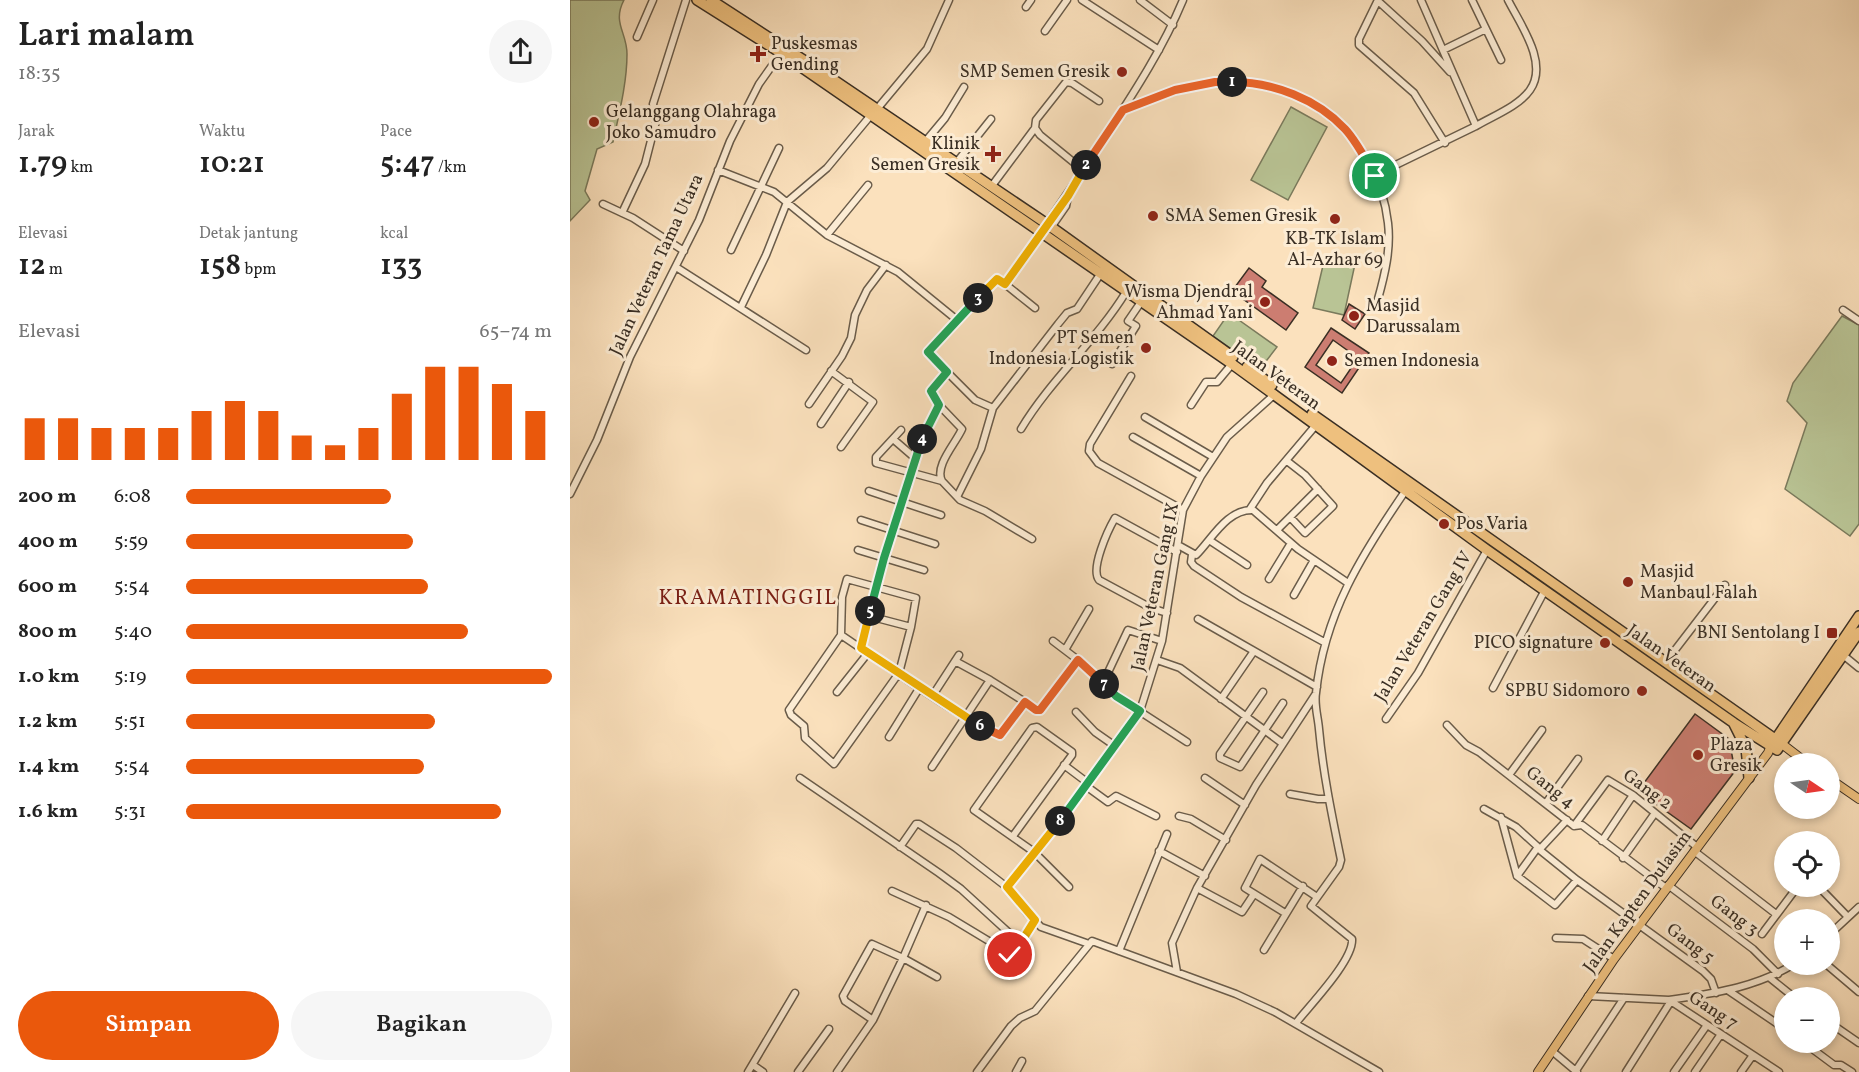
<!DOCTYPE html>
<html lang="id">
<meta charset="utf-8">
<style>
body{margin:0;font-family:Vollkorn,serif;background:#f6f6f6;color:#222;height:100vh;display:flex;flex-direction:column;font-size:22px;white-space:nowrap}
*{box-sizing:border-box;margin:0}
p{font-size:20px;color:#767676}
.icon{flex:none;width:33px;height:33px;fill:none;stroke:currentColor;stroke-width:2;stroke-linecap:round;stroke-linejoin:round}
.map{position:relative;flex:1;overflow:hidden}
.sheet{display:flex;flex-direction:column;background:#fff;width:570px}
.sheet>*{flex:none}
.needle{width:39px;rotate:103deg}
.tools{position:absolute;left:1204px;top:753px;display:grid;gap:12px}
.tools a{display:grid;place-items:center;width:66px;height:66px;border-radius:50%;background:#fff;box-shadow:0 3px 9px #0003;font-size:30px}
.pin{position:absolute;display:grid;place-items:center;width:51px;height:51px;color:#fff;margin:-26px;border:3px solid #fff;border-radius:50%;box-shadow:0 2px 6px #0007}
.km{position:absolute;width:30px;height:30px;margin:-15px;border-radius:50%;background:#222;color:#fff;font-size:16px;line-height:30px;text-align:center}
.round{display:grid;place-items:center;flex:none;width:63px;height:63px;border-radius:32px;background:#f6f6f6}
.head{display:flex;align-items:center;justify-content:space-between;height:102px;padding:0 18px}
h1{font-size:33px;font-weight:600;line-height:45px}
.metrics{display:grid;grid-template-columns:repeat(3,1fr);gap:9px;height:102px;padding:6px 18px}
.metrics div{display:grid;align-content:center}
.metrics b{font-size:30px;font-weight:600}
.metrics small{font-size:16px;font-weight:400}
.metrics p{font-size:16px}
.chart{height:168px;padding:12px 18px}
.chart p{display:flex;justify-content:space-between}
.chart svg{width:100%;height:108px;margin-top:6px;stroke:#ea580c;stroke-width:6}
.action{display:flex;gap:12px;margin-top:auto;padding:12px 18px}
.action a{flex:1;height:69px;border-radius:36px;background:#ea580c;color:#fff;font-size:24px;font-weight:600;line-height:69px;text-align:center}
.action a+a{background:#f6f6f6;color:#222}
ul{padding:0 18px;list-style:none;font-size:20px}
li{display:grid;grid-template-columns:96px 72px 1fr;align-items:center;height:45px}
li i{height:15px;border-radius:8px;background:#ea580c}
main{display:flex;flex:1;min-height:0}
.map>svg:first-child{display:block}
.green{fill:#b9c495;stroke:#7a7a5c;stroke-width:1.5}
.building{fill:#cc7d71;stroke:#3a2f24;stroke-width:1.5;fill-rule:evenodd}
.lines{fill:none;stroke-linecap:round;stroke-linejoin:round}
.minor-casing{stroke:#6a5c4a;stroke-width:9}
.major-casing{stroke:#3a2f24;stroke-width:10}
.highway-casing{stroke:#3a2f24;stroke-width:12}
.minor{stroke:#fcecd4;stroke-width:6}
.major{stroke:#eec07e;stroke-width:8}
.highway{stroke:#eec07e;stroke-width:9}
.split-1-casing{stroke:#fff;stroke-width:12}
.split-2-casing{stroke:#fff;stroke-width:12}
.split-3-casing{stroke:#fff;stroke-width:12}
.split-4-casing{stroke:#fff;stroke-width:12}
.split-5-casing{stroke:#fff;stroke-width:12}
.split-6-casing{stroke:#fff;stroke-width:12}
.split-7-casing{stroke:#fff;stroke-width:12}
.split-8-casing{stroke:#fff;stroke-width:12}
.split-9-casing{stroke:#fff;stroke-width:12}
.split-1{stroke:#f0652b;stroke-width:8}
.split-2{stroke:#f0652b;stroke-width:8}
.split-3{stroke:#f5b400;stroke-width:8}
.split-4{stroke:#22a559;stroke-width:8}
.split-5{stroke:#22a559;stroke-width:8}
.split-6{stroke:#f5b400;stroke-width:8}
.split-7{stroke:#f0652b;stroke-width:8}
.split-8{stroke:#22a559;stroke-width:8}
.split-9{stroke:#f5b400;stroke-width:8}
.poi-dot{fill:#8f2418;stroke:#fcecd4;stroke-width:2}
.labels{text-anchor:middle;dominant-baseline:central;stroke-width:6;stroke-linejoin:round;paint-order:stroke}
.poi-label{font-size:18px;fill:#3a2f24;stroke:#fcecd4;text-anchor:start}
.street-label{font-size:18px;fill:#3a2f24;stroke:#fcecd4}
.quarter-label{font-size:21px;letter-spacing:1.5px;fill:#7a1f14;stroke:#fcecd4}
</style>
<main>
<section class="sheet">
<div class="head"><div><h1>Lari malam</h1><p>18:35</p></div><a class="round"><svg class="icon" aria-label="share" viewBox="0 0 24 24"><path d="M12 15V3M7 8l5-5 5 5M5 13v7h14v-7"/></svg></a></div>
<div class="metrics">
<div><p>Jarak</p><b>1.79<small> km</small></b></div>
<div><p>Waktu</p><b>10:21</b></div>
<div><p>Pace</p><b>5:47<small> /km</small></b></div>
</div>
<div class="metrics">
<div><p>Elevasi</p><b>12<small> m</small></b></div>
<div><p>Detak jantung</p><b>158<small> bpm</small></b></div>
<div><p>kcal</p><b>133</b></div>
</div>
<div class="chart"><p><span>Elevasi</span>65–74 m</p>
<svg viewBox="0 0 160 44" preserveAspectRatio="none"><path d="M5 44V27M15 44V27M25 44V31M35 44V31M45 44V31M55 44V24M65 44V20M75 44V24M85 44V34M95 44V38M105 44V31M115 44V17M125 44V6M135 44V6M145 44V13M155 44V24"/></svg>
</div>
<ul>
<li><b>200 m</b>6:08<i style="width:56%"></i></li>
<li><b>400 m</b>5:59<i style="width:62%"></i></li>
<li><b>600 m</b>5:54<i style="width:66%"></i></li>
<li><b>800 m</b>5:40<i style="width:77%"></i></li>
<li><b>1.0 km</b>5:19<i style="width:100%"></i></li>
<li><b>1.2 km</b>5:51<i style="width:68%"></i></li>
<li><b>1.4 km</b>5:54<i style="width:65%"></i></li>
<li><b>1.6 km</b>5:31<i style="width:86%"></i></li>
</ul>
<div class="action"><a>Simpan</a><a>Bagikan</a></div>
</section>
<div class="map">
<svg width="1289" height="1072" viewBox="0 0 1289 1072">
<rect width="100%" height="100%" fill="#fbe1bd"/>
<filter id="stains"><feTurbulence type="fractalNoise" baseFrequency=".00333" numOctaves="4"/><feColorMatrix values="0 0 0 0 .2 0 0 0 0 .09 0 0 0 0 .02 0 0 0 .5 -.17"/></filter>
<radialGradient id="worn" r=".72"><stop offset=".6" stop-color="#630" stop-opacity="0"/><stop offset="1" stop-color="#630" stop-opacity=".3"/></radialGradient>
<path class="green" d="M0 0H54C42 23 57 32 57 54 57 83 49 114 43 142L27 149 15 191 20 200 0 221Z
M721 107 757 127 718 200 681 180Z
M755 257 785 264 774 315 743 308Z
M659 313 707 347 690 369 643 336Z
M1272 316 1289 325V524L1280 536 1215 489 1237 423 1217 401 1223 383Z"/>
<path class="building" d="M679 268 696 281 692 287 728 313 716 330 662 291Z
M779 304 795 314 785 329 772 320Z
M761 328 799 353 772 393 735 367ZM763 340 788 358 771 383 746 365Z
M1125 714 1159 739 1165 771 1121 829 1068 791Z"/>
<g class="lines">
<defs>
<path id="minor" d="M512 0 589 50
M570 0 603 25
M808 0 789 39V45L844 93 875 143
M902 0 931 60
M808 1 852 41 880 72
M456 7 461 0
M475 31 497 0
M67 37 83 0
M873 50 916 29
M307 109 357 49 379 0
M554 110C584 99 613 85 645 83 732 74 808 136 818 223 821 249 815 274 808 299
M906 126C923 116 949 106 960 90 979 63 950 24 938 0
M355 142 375 118 394 87
M386 163 421 119
M148 170 204 192 257 235 328 272 387 320
M513 170 470 135 465 128 466 120 496 82 502 83 529 101
M805 175 906 126 851 0
M421 187 465 128
M33 204 63 218 114 251
M52 213 75 164 86 121 83 104 116 0
M480 229 496 206 498 196
M257 235 298 185
M161 250 209 148
M106 267 236 350
M531 273 507 309 497 313 488 324 423 408 405 400 359 354V350L427 279 435 284C467 239 497 194 528 148 559 100 591 53 613 0
M435 284 465 308
M171 307 196 255 217 202 257 168 301 115
M1273 310 1289 321
M542 364 566 326 558 321 571 302
M261 371 303 402 271 447
M561 376 520 444 519 451 528 463 613 510
M239 404 272 356 281 338 285 315 297 290 316 265
M369 405 392 429C386 443 364 466 372 481
M621 405 636 382H647L662 364
M575 417 643 457
M251 424 279 382
M451 429C481 379 526 341 556 292
M331 430 306 457V463L372 481 390 500 415 511 462 539
M563 437 631 476
M323 439 345 458
M717 461 735 475 763 506 735 533 720 517
M299 491 371 515
M0 494 27 440 60 357 129 220 160 141 189 84 211 53
M388 495 411 449 423 408
M680 509 697 483 746 425
M291 520 365 544
M707 530 748 489
M639 540 677 565
M608 545 626 555C642 539 657 509 683 510L728 549 778 583
M288 550 354 570
M622 555 621 562 624 566 671 597 754 642
M699 579 721 543
M724 595 744 560
M597 613 581 608 529 580C520 569 538 530 545 518L607 552
M299 616 341 627 329 673 264 764 235 738 234 726 221 715 219 710 271 635C294 650 416 737 432 734L455 702 466 710H470L508 660 546 696 617 742
M628 619 747 687
M271 635 272 597 277 579 346 598 341 627
M483 641 508 660
M291 648 314 558 345 458 369 405 361 391 377 372
M495 650 519 609
M1273 655 1289 668
M587 660 610 668 712 743
M385 661 420 680
M1095 663 1155 585
M533 683 558 630 592 641
M923 688 975 590
M267 692 298 653
M693 692 650 754V758L670 767 713 703
M363 695 389 655
M651 699 684 651
M506 712 525 732 545 746
M816 719 848 673 917 550
M877 725 896 745 909 752 1004 826 1012 825 1096 888
M319 737 350 687
M494 765 518 783
M362 767 420 680 455 702
M939 775 972 730
M230 778 369 873 391 889 450 943
M635 778 675 805
M516 786 538 802 546 796 586 816
M720 794 748 799H759
M976 803 1008 759
M914 809 946 827 968 847 947 876
M609 816 621 819 656 840
M931 817 947 876 985 905 1007 880
M1004 826 1038 780 1063 795 1127 847
M443 836 502 755V752L467 727 462 728 404 810 464 852 499 887
M1032 841 1063 795
M330 847 346 824H349L386 848 438 888 457 913 471 927 519 944
M970 849 997 820
M589 851 635 876
M971 851 1007 880 1133 971 1141 979 1146 993
M1124 851 1206 914
M1053 858 1085 813
M1098 885 1183 949 1208 974
M1248 886 1278 917
M437 887 489 823 570 711 592 641 613 510 631 476 657 437 705 394
M627 888 672 912 684 894
M322 891 379 917 442 955 465 920
M715 913 675 888 690 859 747 897
M1192 934 1228 886
M1260 934 1289 907
M986 938 1013 939 1044 959
M694 950 733 886
M549 951 597 834
M1256 964 1289 992
M607 972 602 943 627 888 686 785 745 695
M1200 978 1225 998
M1159 991 1215 1029
M1018 996 1099 1000 1209 1072
M1099 1000C1144 993 1185 988 1224 964
M303 1020 275 1001 273 996 302 944 333 958 356 905
M726 1023C739 1006 784 960 782 939L741 906 769 867 771 860C762 816 753 773 749 729 748 717 744 704 746 693 754 614 792 554 836 490
M1260 1023 1289 1043
M1233 1042 1264 1065H1271L1282 1072
M982 1051 1007 1072
M183 1065 193 1072
M178 1072 225 993
M228 1072 259 1029
M267 1072 303 1020 333 958 367 977
M407 1072 441 1026 450 1018 465 1011 522 941 666 994 705 1012 809 1072
M446 1072 452 1061
M1005 1072 1054 998
M1056 1072 1101 1001
M1104 1072 1137 1025
M1125 1072 1151 1034
M1171 1072 1183 1055"/>
<path id="major" d="M1212 744 1238 764
M1260 779 1289 799
M968 1072 1044 959 1198 753 1201 745"/>
<path id="highway" d="M127 0 211 53 662 364 917 550 1164 723 1207 750 1289 632
M141 0 252 72 477 224 663 357
M677 367 702 385
M742 414 1212 744
M1164 724 1176 748 1179 778
M1203 743 1289 616"/>
</defs>
<use href="#minor" class="minor-casing"/>
<use href="#major" class="major-casing"/>
<use href="#highway" class="highway-casing"/>
<use href="#minor" class="minor"/>
<use href="#major" class="major"/>
<use href="#highway" class="highway"/>
</g>
<g class="lines">
<defs>
<path id="split-1" d="M662 82C703 82 747 99 775 129 787 142 796 160 805 176"/>
<path id="split-2" d="M516 165 553 110 605 90 645 82H662"/>
<path id="split-3" d="M408 298 427 279 435 284 498 196 516 165"/>
<path id="split-4" d="M352 439 369 405 361 391 377 372 358 352 408 298"/>
<path id="split-5" d="M300 611 314 558 352 439"/>
<path id="split-6" d="M300 611 291 648 410 726"/>
<path id="split-7" d="M410 726 430 735 455 702 466 710H470L508 660 534 684"/>
<path id="split-8" d="M490 821 570 711 546 696 534 684"/>
<path id="split-9" d="M440 955H443L465 920 437 887 490 821"/>
</defs>
<use href="#split-1" class="split-1-casing"/>
<use href="#split-2" class="split-2-casing"/>
<use href="#split-3" class="split-3-casing"/>
<use href="#split-4" class="split-4-casing"/>
<use href="#split-5" class="split-5-casing"/>
<use href="#split-6" class="split-6-casing"/>
<use href="#split-7" class="split-7-casing"/>
<use href="#split-8" class="split-8-casing"/>
<use href="#split-9" class="split-9-casing"/>
<use href="#split-1" class="split-1"/>
<use href="#split-2" class="split-2"/>
<use href="#split-3" class="split-3"/>
<use href="#split-4" class="split-4"/>
<use href="#split-5" class="split-5"/>
<use href="#split-6" class="split-6"/>
<use href="#split-7" class="split-7"/>
<use href="#split-8" class="split-8"/>
<use href="#split-9" class="split-9"/>
</g>
<g class="poi-dot">
<path d="M185 45h6v6h6v6h-6v6h-6v-6h-6v-6h6z"/>
<circle cx="552" cy="72" r="6"/>
<circle cx="24" cy="122" r="6"/>
<path d="M420 145h6v6h6v6h-6v6h-6v-6h-6v-6h6z"/>
<circle cx="583" cy="216" r="6"/>
<circle cx="765" cy="219" r="6"/>
<circle cx="695" cy="302" r="6"/>
<circle cx="784" cy="316" r="6"/>
<circle cx="576" cy="348" r="6"/>
<circle cx="762" cy="361" r="6"/>
<circle cx="874" cy="524" r="6"/>
<circle cx="1058" cy="582" r="6"/>
<rect x="1256" y="627" width="12" height="12" rx="3"/>
<circle cx="1035" cy="643" r="6"/>
<circle cx="1072" cy="691" r="6"/>
<circle cx="1128" cy="755" r="6"/>
</g>
<g class="labels">
<g class="poi-label">
<text x="201" y="44">Puskesmas<tspan x="201" dy="21">Gending</tspan></text>
<text x="540" y="72" text-anchor="end">SMP Semen Gresik</text>
<text x="36" y="112">Gelanggang Olahraga<tspan x="36" dy="21">Joko Samudro</tspan></text>
<text x="410" y="144" text-anchor="end">Klinik<tspan x="410" dy="21">Semen Gresik</tspan></text>
<text x="595" y="216">SMA Semen Gresik</text>
<text x="765" y="239" text-anchor="middle">KB-TK Islam<tspan x="765" dy="21">Al-Azhar 69</tspan></text>
<text x="683" y="292" text-anchor="end">Wisma Djendral<tspan x="683" dy="21">Ahmad Yani</tspan></text>
<text x="796" y="306">Masjid<tspan x="796" dy="21">Darussalam</tspan></text>
<text x="564" y="338" text-anchor="end">PT Semen<tspan x="564" dy="21">Indonesia Logistik</tspan></text>
<text x="774" y="361">Semen Indonesia</text>
<text x="886" y="524">Pos Varia</text>
<text x="1070" y="572">Masjid<tspan x="1070" dy="21">Manbaul Falah</tspan></text>
<text x="1250" y="633" text-anchor="end">BNI Sentolang I</text>
<text x="1023" y="643" text-anchor="end">PICO signature</text>
<text x="1060" y="691" text-anchor="end">SPBU Sidomoro</text>
<text x="1140" y="745">Plaza<tspan x="1140" dy="21">Gresik</tspan></text>
</g>
<g class="street-label">
<text transform="translate(87 265) rotate(-65)">Jalan Veteran Tama Utara</text>
<text transform="translate(706 376) rotate(36)">Jalan Veteran</text>
<text transform="translate(586 587) rotate(-78)">Jalan Veteran Gang IX</text>
<text transform="translate(854 627) rotate(-59)">Jalan Veteran Gang IV</text>
<text transform="translate(1101 659) rotate(35)">Jalan Veteran</text>
<text transform="translate(980 788) rotate(38)">Gang 4</text>
<text transform="translate(1077 790) rotate(36)">Gang 2</text>
<text transform="translate(1068 902) rotate(-54)">Jalan Kapten Dulasim</text>
<text transform="translate(1164 916) rotate(37)">Gang 3</text>
<text transform="translate(1120 944) rotate(37)">Gang 5</text>
<text transform="translate(1143 1011) rotate(33)">Gang 7</text>
</g>
<g class="quarter-label">
<text x="178" y="598">KRAMATINGGIL</text>
</g>
</g>
<rect width="100%" height="100%" filter="url(#stains)"/>
<rect width="100%" height="100%" fill="url(#worn)"/>
</svg>
<div class="tools">
<a><svg class="needle" viewBox="-14 -14 28 28"><path d="M0-13l5 13h-10z" fill="#e53935"/><path d="M0 13l5-13h-10z" fill="#767676"/></svg></a>
<a><svg class="icon" aria-label="locate" viewBox="0 0 24 24"><circle cx="12" cy="12" r="6"/><path d="M12 2v4M12 18v4M2 12h4M18 12h4"/></svg></a>
<a>+</a>
<a>−</a>
</div>
<div class="pin" style="left:805px;top:176px;background:#1e9e55"><svg class="icon" aria-label="arrive" viewBox="0 0 24 24"><path d="M6 21V4h12l-3 4 3 4H6"/></svg></div>
<div class="pin" style="left:440px;top:955px;background:#d93025"><svg class="icon" aria-label="check" viewBox="0 0 24 24"><path d="M5 12l5 5 9-10"/></svg></div>
<b class="km" style="left:662px;top:82px">1</b>
<b class="km" style="left:516px;top:165px">2</b>
<b class="km" style="left:408px;top:298px">3</b>
<b class="km" style="left:352px;top:439px">4</b>
<b class="km" style="left:300px;top:611px">5</b>
<b class="km" style="left:410px;top:726px">6</b>
<b class="km" style="left:534px;top:684px">7</b>
<b class="km" style="left:490px;top:821px">8</b>
</div>
</main>
